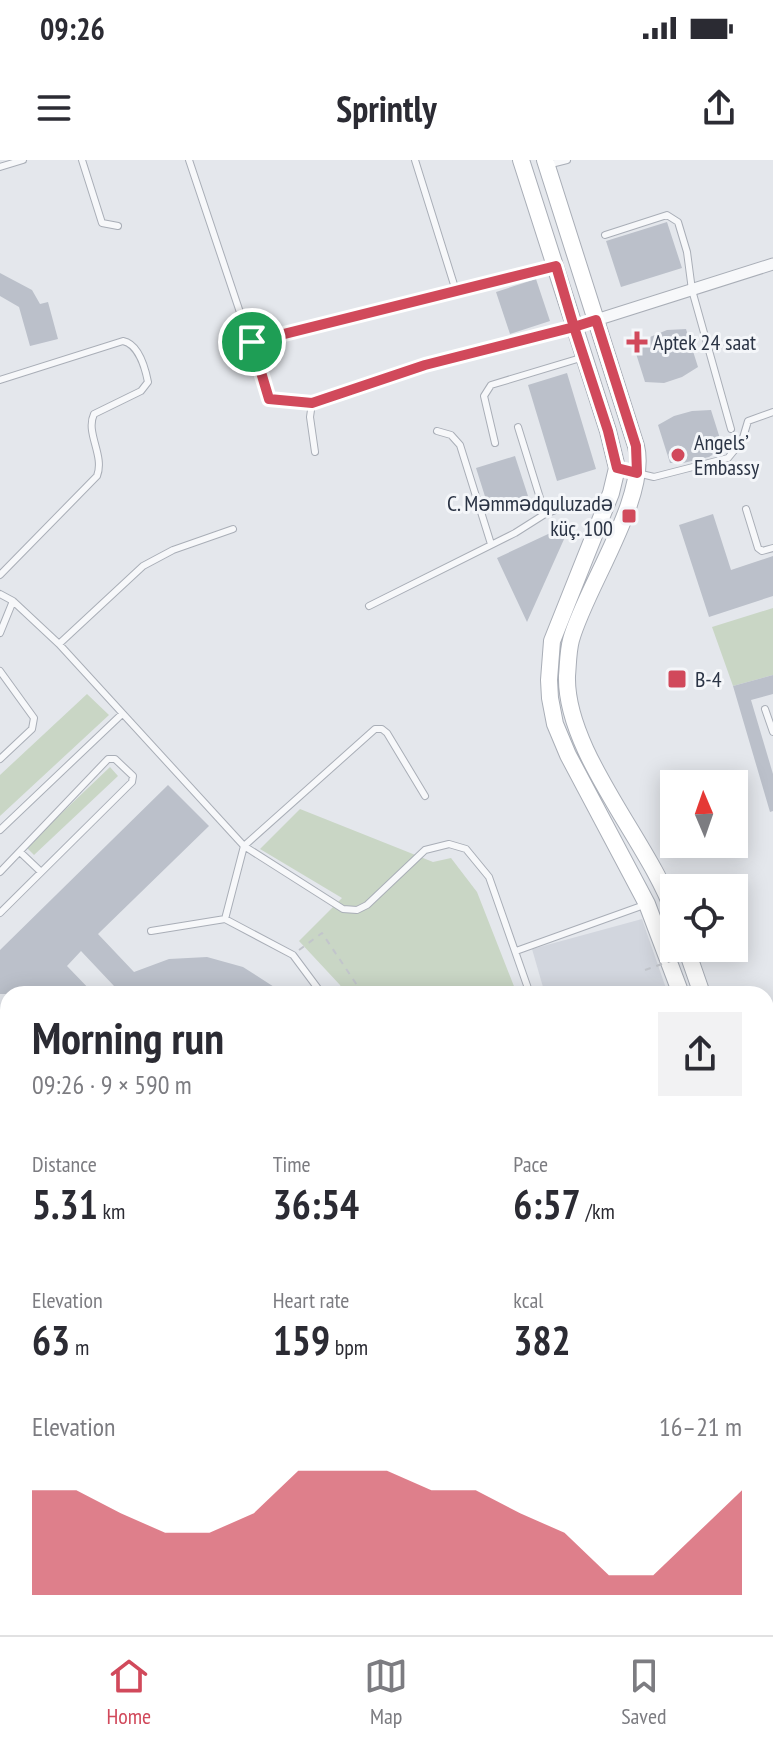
<!DOCTYPE html>
<meta charset="utf-8">
<style>
body{margin:0;font-family:"PT Sans Narrow",sans-serif;background:#f2f2f3;color:#2b2b33;height:100vh;display:flex;flex-direction:column;font-size:30px;white-space:nowrap}
*{box-sizing:border-box;margin:0}
p{font-size:26px;color:#7c7c81}
.icon{flex:none;width:44px;height:44px;fill:none;stroke:currentColor;stroke-width:2;stroke-linecap:round;stroke-linejoin:round}
.map{position:relative;flex:1;overflow:hidden}
.drawer{position:absolute;left:0px;top:826px;width:774px;height:650px;display:flex;flex-direction:column;background:#fff;border-radius:24px 24px 0 0;box-shadow:0 4px 20px #0003}
.drawer>*{flex:none}
.needle{width:52px;rotate:358deg}
.tools{position:absolute;left:660px;top:610px;display:grid;gap:16px}
.tools a{display:grid;place-items:center;width:88px;height:88px;border-radius:0px;background:#fff;box-shadow:0 4px 20px #0003;font-size:40px}
.pin{position:absolute;display:grid;place-items:center;width:68px;height:68px;color:#fff;margin:-34px;border:4px solid #fff;border-radius:50%;box-shadow:0 2px 8px #0007}
.round{display:grid;place-items:center;flex:none;width:84px;height:84px;border-radius:0px;background:#f2f2f3}
.summary{display:flex;align-items:center;justify-content:space-between;height:136px;padding:0 32px}
h1{font-size:44px;font-weight:800;line-height:60px}
.metrics{display:grid;grid-template-columns:repeat(3,1fr);gap:12px;height:136px;padding:8px 32px}
.metrics div{display:grid;align-content:center}
.metrics b{font-size:40px;font-weight:800}
.metrics small{font-size:22px;font-weight:400}
.metrics p{font-size:22px}
.chart{height:224px;padding:16px 32px}
.chart p{display:flex;justify-content:space-between}
.chart svg{width:100%;height:144px;margin-top:8px;fill:#d1495b;opacity:.7}
.status{display:flex;justify-content:space-between;align-items:center;height:56px;padding:0 40px;background:#fff;direction:ltr}
.status svg{height:22px;fill:currentColor}
header{display:flex;justify-content:space-between;align-items:center;height:104px;padding:0 32px;background:#fff;font-size:36px;font-weight:800}
.tabs{display:flex;justify-content:space-around;align-items:center;height:112px;border-top:2px solid #e1e1e2;background:#fff;font-size:22px;color:#7c7c81}
.tabs a{display:grid;justify-items:center;gap:4px}
.tabs .current{color:#d1495b}
.map>svg:first-child{display:block}
.built{fill:#d2d6de}
.green{fill:#c9d6c5}
.building{fill:#bbc0ca}
.lines{fill:none;stroke-linecap:round;stroke-linejoin:round}
.lane-casing{stroke:#a9aeb7;stroke-width:8}
.street-casing{stroke:#a9aeb7;stroke-width:13}
.secondary-casing{stroke:#a9aeb7;stroke-width:18}
.primary-casing{stroke:#a3abb8;stroke-width:20}
.path{stroke:#c2c5cb;stroke-width:2;stroke-dasharray:6 6;stroke-linecap:butt}
.lane{stroke:#f7f8fa;stroke-width:6}
.street{stroke:#f7f8fa;stroke-width:11}
.secondary{stroke:#fff;stroke-width:16}
.primary{stroke:#fff;stroke-width:18}
.path-bridge{stroke:#c2c5cb;stroke-width:2;stroke-dasharray:6 6;stroke-linecap:butt}
.route-casing{stroke:#fff;stroke-width:16}
.route{stroke:#d1495b;stroke-width:10}
.poi-dot{fill:#d1495b;stroke:#f4f6f9;stroke-width:3}
.labels{text-anchor:middle;dominant-baseline:central;stroke-width:6;stroke-linejoin:round;paint-order:stroke}
.poi-label{font-size:22px;fill:#2b3445;stroke:#f4f6f9;text-anchor:start}
</style>
<div class="status"><b>09:26</b><svg viewBox="0 0 49 12"><path d="M0 12V9h3v3zM5 12V6h3v6zM10 12V3h3v9zM15 12V0h3v12zM26 1h20v11H26zM47 4h2v5h-2z"/></svg></div>
<header><svg class="icon" aria-label="menu" viewBox="0 0 24 24"><path d="M4 6h16M4 12h16M4 18h16"/></svg>Sprintly<svg class="icon" aria-label="share" viewBox="0 0 24 24"><path d="M12 15V3M7 8l5-5 5 5M5 13v7h14v-7"/></svg></header>
<div class="map">
<svg width="773" height="1475" viewBox="0 0 773 1475">
<rect width="100%" height="100%" fill="#e4e7ec"/>
<path class="built" d="M642 759 668 834H545L532 789Z"/>
<path class="green" d="M773 448V515L733 526 712 467Z
M87 534 109 555 0 656V615Z
M110 607 118 616 34 695 26 687Z
M300 649 433 702 451 698 477 732 517 834H345L340 825 299 781 342 738 260 689Z
M0 908 8 918V1083L0 1076Z
M766 1353 773 1355V1475H521L523 1468H766Z"/>
<path class="building" d="M667 62 682 108 621 127 606 81Z
M0 113 32 130 40 144 48 142 58 179 30 186 19 147 0 136Z
M536 119 550 161 510 174 496 132Z
M686 169 698 207 682 217 664 223 645 222 633 184 667 170Z
M567 213 596 309 557 321 528 225Z
M711 250 723 288 709 297 683 303H670L658 265 674 256 692 251Z
M515 296 528 336 489 349 476 308Z
M713 354 731 410 773 396V436L709 457 679 365Z
M561 368 565 377 527 462 497 398Z
M773 515V534L751 540 773 614V651L770 652 733 526Z
M168 625 209 666 98 774 134 812 169 799 207 797 243 807 285 834H107L114 826 81 791 67 806 94 834H0V790Z"/>
<g class="lines">
<defs>
<path id="lane" d="M82 0 102 63 118 66
M189 0 269 239 312 243
M415 0 456 131
M547 5 567 0
M0 7 23 0
M605 75 667 55 678 62 687 92 692 130 731 269
M252 182 555 107
M0 220 123 181C138 184 145 207 148 222L141 231 94 254C85 273 105 295 97 316L0 415
M518 267 545 354
M437 271 451 275 460 285 491 384
M495 283 484 236 491 225 584 197
M315 292 310 257 312 243 425 205 574 167
M637 313 654 317 728 298 742 281 748 261 773 252
M746 349 758 388 762 391 773 388
M0 434 13 441 59 484 244 686 343 749 357 750 367 745 425 690 449 684 466 689 489 717 530 834
M369 446 515 373 545 354 574 343H588L603 349
M0 473 13 441
M59 484 143 406 173 390 233 369
M0 511 34 558 32 569 0 599
M765 549 773 572
M0 670 122 554
M20 692 40 711
M0 712 108 599H115L133 616 132 622 0 753
M225 759 244 686 375 569H382L387 573 425 636
M151 771 225 759 293 795 322 834
M516 791 647 744
M0 892 8 902
M0 1068 8 1074
M766 1084 773 1091
M766 1130 773 1128
M766 1152 773 1150
M766 1243 773 1240
M0 1298 8 1296
M0 1324 8 1353
M766 1333 773 1330
M40 1468 42 1475
M375 1468 381 1475
M414 1468 417 1475
M506 1468V1475
M176 1475 178 1468"/>
<path id="street" d="M574 167 773 104"/>
<path id="secondary" d="M521 0 608 271 617 308 611 333 552 481 549 520 550 538 555 564 568 595 647 744 681 834
M545 0 636 286C649 337 585 428 571 480 568 491 568 505 567 516 565 592 649 682 674 753
M686 788 702 834
M766 1002 773 1012
M766 1035 773 1041
M766 1276 773 1274"/>
<path id="primary" d="M0 1094 8 1101
M0 1122 8 1128
M313 1468 319 1475
M342 1468 348 1475"/>
</defs>
<use href="#lane" class="lane-casing"/>
<use href="#street" class="street-casing"/>
<use href="#secondary" class="secondary-casing"/>
<use href="#primary" class="primary-casing"/>
<path class="path" d="M299 790 322 773 363 834
M0 982 8 980"/>
<use href="#lane" class="lane"/>
<use href="#street" class="street"/>
<use href="#secondary" class="secondary"/>
<use href="#primary" class="primary"/>
<path class="path-bridge" d="M645 810 708 788"/>
</g>
<g class="lines">
<defs>
<path id="route" d="M252 182 269 239 312 243 425 205 574 167 608 271 617 308 637 313 636 286 596 160 574 167 556 106 252 182"/>
</defs>
<use href="#route" class="route-casing"/>
<use href="#route" class="route"/>
</g>
<g class="poi-dot">
<path d="M633 170h8v8h8v8h-8v8h-8v-8h-8v-8h8z"/>
<circle cx="678" cy="295" r="8"/>
<rect x="621" y="348" width="16" height="16" rx="4"/>
<rect x="667" y="509" width="20" height="20" rx="4"/>
</g>
<g class="labels">
<g class="poi-label">
<text x="653" y="182">Aptek 24 saat</text>
<text x="694" y="282">Angels’<tspan x="694" dy="25">Embassy</tspan></text>
<text x="613" y="343" text-anchor="end">C. Məmmədquluzadə<tspan x="613" dy="25">küç. 100</tspan></text>
<text x="695" y="519">B-4</text>
</g>
</g>
</svg>
<div class="tools">
<a><svg class="needle" viewBox="-14 -14 28 28"><path d="M0-13l5 13h-10z" fill="#e53935"/><path d="M0 13l5-13h-10z" fill="#7c7c81"/></svg></a>
<a><svg class="icon" aria-label="locate" viewBox="0 0 24 24"><circle cx="12" cy="12" r="6"/><path d="M12 2v4M12 18v4M2 12h4M18 12h4"/></svg></a>
</div>
<div class="pin" style="left:252px;top:182px;background:#1e9e55"><svg class="icon" aria-label="arrive" viewBox="0 0 24 24"><path d="M6 21V4h12l-3 4 3 4H6"/></svg></div>
<section class="drawer">
<div class="summary"><div><h1>Morning run</h1><p>09:26 · 9 × 590 m</p></div><a class="round"><svg class="icon" aria-label="share" viewBox="0 0 24 24"><path d="M12 15V3M7 8l5-5 5 5M5 13v7h14v-7"/></svg></a></div>
<div class="metrics">
<div><p>Distance</p><b>5.31<small> km</small></b></div>
<div><p>Time</p><b>36:54</b></div>
<div><p>Pace</p><b>6:57<small> /km</small></b></div>
</div>
<div class="metrics">
<div><p>Elevation</p><b>63<small> m</small></b></div>
<div><p>Heart rate</p><b>159<small> bpm</small></b></div>
<div><p>kcal</p><b>382</b></div>
</div>
<div class="chart"><p><span>Elevation</span>16–21 m</p>
<svg viewBox="0 0 160 44" preserveAspectRatio="none"><path d="M0 44V12L10 12L20 19L30 25L40 25L50 19L60 6L70 6L80 6L90 12L100 12L110 19L120 25L130 38L140 38L150 25L160 12V44z"/></svg>
</div>
</section>
</div>
<nav class="tabs">
<a class="current"><svg class="icon" aria-label="home" viewBox="0 0 24 24"><path d="M3 11l9-7 9 7M6 9v11h12V9"/></svg>Home</a>
<a><svg class="icon" aria-label="map" viewBox="0 0 24 24"><path d="M3 6l6-2 6 2 6-2v14l-6 2-6-2-6 2zM9 4v14M15 6v14"/></svg>Map</a>
<a><svg class="icon" aria-label="saved" viewBox="0 0 24 24"><path d="M7 4h10v16l-5-4-5 4z"/></svg>Saved</a>
</nav>
